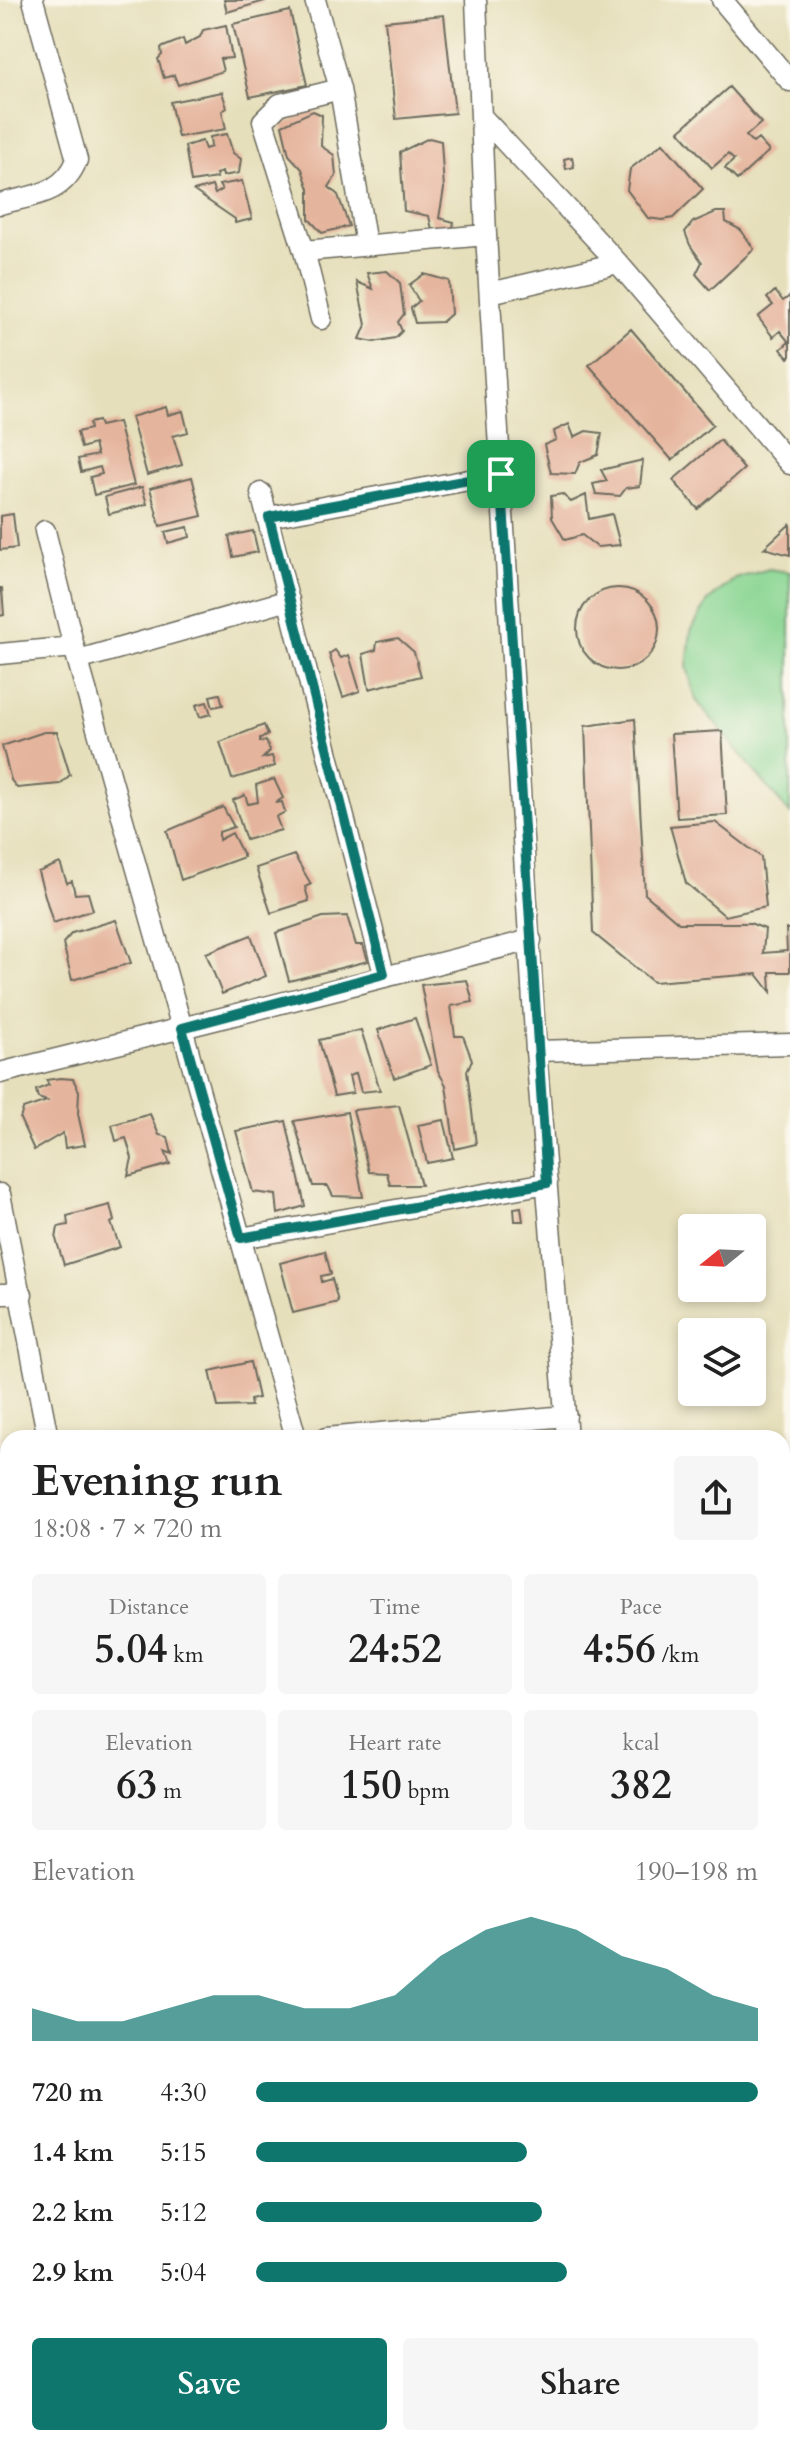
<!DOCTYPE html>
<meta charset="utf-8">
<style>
body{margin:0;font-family:Cardo,serif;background:#f6f6f6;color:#222;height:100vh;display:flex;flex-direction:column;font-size:30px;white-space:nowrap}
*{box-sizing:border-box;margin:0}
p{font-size:26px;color:#767676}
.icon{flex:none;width:44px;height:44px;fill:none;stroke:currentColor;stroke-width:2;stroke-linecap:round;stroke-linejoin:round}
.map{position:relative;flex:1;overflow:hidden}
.panel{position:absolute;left:0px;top:1430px;width:790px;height:1016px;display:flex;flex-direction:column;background:#fff;border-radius:24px 24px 0 0;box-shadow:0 4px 12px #0003}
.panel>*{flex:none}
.needle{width:52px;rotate:252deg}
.controls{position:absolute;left:678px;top:1214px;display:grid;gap:16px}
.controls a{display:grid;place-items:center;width:88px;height:88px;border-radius:8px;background:#fff;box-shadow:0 4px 12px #0003;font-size:40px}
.pin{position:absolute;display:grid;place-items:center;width:68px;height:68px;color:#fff;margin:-34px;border-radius:16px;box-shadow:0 4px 12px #0006}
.round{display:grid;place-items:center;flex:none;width:84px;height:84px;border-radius:8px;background:#f6f6f6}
.headline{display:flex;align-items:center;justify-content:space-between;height:136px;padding:0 32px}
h1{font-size:44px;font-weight:700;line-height:60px}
.metrics{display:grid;grid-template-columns:repeat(3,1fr);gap:12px;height:136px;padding:8px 32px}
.metrics div{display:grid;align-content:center;border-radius:8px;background:#f6f6f6;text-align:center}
.metrics b{font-size:40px;font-weight:700}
.metrics small{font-size:22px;font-weight:400}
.metrics p{font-size:22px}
.chart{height:224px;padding:16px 32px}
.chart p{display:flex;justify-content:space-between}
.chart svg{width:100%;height:144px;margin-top:8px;fill:#0f766e;opacity:.7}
.primary-button{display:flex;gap:16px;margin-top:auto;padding:16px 32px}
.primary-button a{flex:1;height:92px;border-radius:8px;background:#0f766e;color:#fff;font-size:32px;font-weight:700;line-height:92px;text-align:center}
.primary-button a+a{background:#f6f6f6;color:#222}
ul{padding:0 32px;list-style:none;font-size:26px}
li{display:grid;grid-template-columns:128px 96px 1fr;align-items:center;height:60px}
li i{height:20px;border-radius:10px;background:#0f766e}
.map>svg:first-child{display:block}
.green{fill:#89d593;stroke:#5a805f;stroke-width:2}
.building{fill:#e5b49c}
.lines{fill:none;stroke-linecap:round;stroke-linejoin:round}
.service-casing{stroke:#6c6a5d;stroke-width:13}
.minor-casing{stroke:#6c6a5d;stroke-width:23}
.service{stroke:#fff;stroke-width:10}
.minor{stroke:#fff;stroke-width:20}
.route-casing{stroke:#fff;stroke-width:16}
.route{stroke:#0f766e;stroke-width:10}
</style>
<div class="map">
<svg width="790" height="2446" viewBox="0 0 790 2446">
<rect width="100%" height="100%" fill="#fbf7ec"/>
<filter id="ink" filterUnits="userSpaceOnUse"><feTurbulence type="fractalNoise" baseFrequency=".0125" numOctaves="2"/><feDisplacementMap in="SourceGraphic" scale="16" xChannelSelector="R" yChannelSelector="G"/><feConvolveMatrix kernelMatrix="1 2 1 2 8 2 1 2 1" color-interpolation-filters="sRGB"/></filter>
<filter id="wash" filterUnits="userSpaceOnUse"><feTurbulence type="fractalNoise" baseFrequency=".006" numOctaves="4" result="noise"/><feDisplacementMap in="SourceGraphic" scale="32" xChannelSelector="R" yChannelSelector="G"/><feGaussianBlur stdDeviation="1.8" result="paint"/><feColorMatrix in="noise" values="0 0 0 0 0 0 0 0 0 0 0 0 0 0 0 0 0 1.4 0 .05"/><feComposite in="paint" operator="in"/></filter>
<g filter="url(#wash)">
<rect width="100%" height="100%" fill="#e6dfbb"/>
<path class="green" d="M769 569 790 572V814L696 700 687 667 691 631 708 601 735 579Z"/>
<g id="blocks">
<path class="building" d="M224 0H264L265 1 227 12Z
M290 11 307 85 250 97 233 24Z
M444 15 455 113 396 119 385 21Z
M226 25 232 58 220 59 223 71 178 85 174 75 164 78 158 59 162 55 161 48 183 39 185 45 200 37 203 30Z
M729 87 761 123 746 136 753 143 758 139 769 151 737 180 725 168 734 160 728 154 712 168 679 131Z
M222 92 227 108 222 111 226 129 178 137 170 102Z
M313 111 322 115 321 146 334 155 336 176 329 187 338 195 349 226 322 233 309 219V189L302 169 289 155 282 125Z
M227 134 233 153 241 159 239 173 223 176 222 172 216 174 217 178 191 182 185 146 202 141 205 149 211 147 210 137Z
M429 138 441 141 444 189 439 218 454 222 452 232 433 234 429 216 404 211 400 152Z
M663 143 703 189 673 218 662 220 648 218 627 190 630 169Z
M572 157 574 167 566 169 564 159Z
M242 181 252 219 235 223V219L194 191 212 186 215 194 222 190 219 185Z
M716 212H725L726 222 741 230 754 249 710 290 696 274 702 262 690 245 685 232 693 222Z
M387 271 400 283 404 314 398 322 402 331 395 338 374 342 360 339 366 325 357 282 373 289 367 273Z
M424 274 449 281 451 314 442 322 415 323 411 308 419 301 409 285Z
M775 291 783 301 790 296V356L788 358 781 349 789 342 780 331 773 337 758 317 773 305 767 298Z
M631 329 713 425 672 460 589 365Z
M166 407 168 415 183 411 188 432 173 436 182 465 147 475 131 417Z
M98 421 100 426 118 422 134 485 94 495 90 477 102 474 100 467 81 472 78 459 97 455 94 444 81 448 77 432 90 429 89 423Z
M569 424 574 437 586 431 602 433 598 455 580 462 575 474 551 473 544 445 556 440 554 431Z
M720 440 744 469 698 509 673 480Z
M643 460 640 486 626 488 620 496 596 494 593 484 607 481 601 470Z
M192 477 202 516 160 526 150 488Z
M142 487 147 504 109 514 105 497Z
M562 494 571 502 586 495 589 519 612 514 620 545 597 547 582 535 565 540 552 518 551 496Z
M13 514 17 548 0 550V516Z
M790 524V555L764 548Z
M188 527 190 537 168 543 165 532Z
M253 531 258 552 233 557 229 536Z
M577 629a41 41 0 1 1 82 0a41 41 0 1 1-82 0Z
M0 588H2L4 615 0 616Z
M398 638 414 652 421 676 369 689 363 654 376 650 377 642Z
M335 650 341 658 349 655 360 691 343 697 329 654Z
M220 694 223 705 213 707 210 696Z
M207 702 211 714 200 717 196 705Z
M635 719 645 894 679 923H750L765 929 763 953 787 951 786 929H790V972H770L771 992 757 974 653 982 593 933 585 726Z
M264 725 268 735 260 738V742L266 741 270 751 263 758 272 756 275 766 232 779 220 742Z
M722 731 727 815 677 818 671 734Z
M44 732H57L70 775 60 784 17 788 11 780 2 746Z
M274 779 283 798 275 803 282 802 285 812 276 817 281 830 246 840 233 800 245 795 248 804 258 802 256 785Z
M223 807 234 827 219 832V840L232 833 244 857 181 880 167 831Z
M715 822 761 857 766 907 725 916 686 883 670 826Z
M294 855 311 884 305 887 309 901 271 913 256 868Z
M60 863 67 883 72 881 75 894 88 893 93 910 53 923 38 872Z
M347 916 356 945H363L368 961 289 981 276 933 323 917Z
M116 920 131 963 72 980 63 943 72 933Z
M251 935 266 976 222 994 206 953Z
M467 980 473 1002 451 1006 455 1036H463L472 1060 467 1071 476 1144 455 1149 446 1085 438 1071 421 985Z
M415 1018 431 1065 394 1078 378 1030Z
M361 1030 380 1090 361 1092 356 1073 349 1076 353 1093 334 1096 319 1040Z
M60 1078 73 1079 79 1091 78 1114 85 1145 65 1148 63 1133 34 1150 20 1119 23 1109 47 1101 38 1098 36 1090 49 1085 46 1080Z
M399 1105 421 1185H390L387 1173 369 1172 353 1110Z
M347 1112 363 1197 333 1196 328 1186H313L294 1121Z
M150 1114 159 1135 168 1137 172 1154 165 1151 170 1164 128 1176 132 1158 126 1138 116 1141 112 1125Z
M444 1120 453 1158 427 1163 418 1125Z
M286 1121 305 1206 278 1214 276 1195 253 1192 236 1131Z
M110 1205 114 1221 111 1223 120 1247 64 1265 56 1239 58 1227 68 1225 67 1216Z
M521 1207 523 1221H515L514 1208Z
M325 1251 331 1274 321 1276 322 1282 332 1279 338 1302 293 1313 280 1263Z
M250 1362 258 1398 250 1400 251 1406 218 1407 210 1371Z
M8 1818V1865L0 1866V1819Z
M8 1877V1923L0 1924V1879Z
M8 1993V2062L0 2063V1994Z
M8 2107V2130H7L2 2109Z
M462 2438H474L475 2446H462Z
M526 2438H565L566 2446H527Z"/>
</g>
</g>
<g filter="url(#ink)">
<use href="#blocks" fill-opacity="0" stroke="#6c6a5d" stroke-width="2"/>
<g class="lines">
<defs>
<path id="service" d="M782 1911H790"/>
<path id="minor" d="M315 0 340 89 280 104 263 121 304 251 486 235
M476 0 486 235 536 1051 567 1438
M722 0 790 81
M340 89 366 245
M482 117 618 263 790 464
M0 204C33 195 63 195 77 160L33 0
M304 251 321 319
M490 293 618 263
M261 493 384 974
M269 517 501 474
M45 531 74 647 182 1028 531 940
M0 654 74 647
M78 660 289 600
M536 1051 790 1044
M0 1073 182 1028 296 1438
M0 1194 48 1438
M241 1238 547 1183
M0 1294H22
M326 1438 566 1416
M0 1510 8 1508
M0 1792 8 1790
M0 1947 8 1945
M0 2240 8 2288
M31 2438 33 2446
M631 2438V2446"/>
</defs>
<use href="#service" class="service-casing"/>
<use href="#minor" class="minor-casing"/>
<use href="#service" class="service"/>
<use href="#minor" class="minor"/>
</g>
</g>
<g class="lines" filter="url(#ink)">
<defs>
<path id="route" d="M501 474 547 1183 241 1238 182 1028 384 974 269 517Z"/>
</defs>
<use href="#route" class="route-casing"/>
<use href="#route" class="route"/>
</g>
</svg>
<div class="controls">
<a><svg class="needle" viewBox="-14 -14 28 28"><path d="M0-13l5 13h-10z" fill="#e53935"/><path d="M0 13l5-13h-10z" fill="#767676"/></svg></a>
<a><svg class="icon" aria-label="layers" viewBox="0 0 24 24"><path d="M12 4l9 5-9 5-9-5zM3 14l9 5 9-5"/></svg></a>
</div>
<div class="pin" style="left:501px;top:474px;background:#1e9e55"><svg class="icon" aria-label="arrive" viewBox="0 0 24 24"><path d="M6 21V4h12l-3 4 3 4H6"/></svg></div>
<section class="panel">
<div class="headline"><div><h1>Evening run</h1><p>18:08 · 7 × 720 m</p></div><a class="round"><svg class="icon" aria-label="share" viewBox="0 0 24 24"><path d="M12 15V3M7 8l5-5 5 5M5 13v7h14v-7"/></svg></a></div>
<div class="metrics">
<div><p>Distance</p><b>5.04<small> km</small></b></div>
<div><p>Time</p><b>24:52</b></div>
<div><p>Pace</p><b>4:56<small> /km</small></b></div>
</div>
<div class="metrics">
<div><p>Elevation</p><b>63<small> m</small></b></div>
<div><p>Heart rate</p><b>150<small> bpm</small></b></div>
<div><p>kcal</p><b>382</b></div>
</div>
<div class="chart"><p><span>Elevation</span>190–198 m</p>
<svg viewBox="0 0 160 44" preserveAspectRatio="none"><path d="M0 44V34L10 38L20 38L30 34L40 30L50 30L60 34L70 34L80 30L90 18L100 10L110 6L120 10L130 18L140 22L150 30L160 34V44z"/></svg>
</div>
<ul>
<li><b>720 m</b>4:30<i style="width:100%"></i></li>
<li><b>1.4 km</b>5:15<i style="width:54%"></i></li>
<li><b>2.2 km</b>5:12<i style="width:57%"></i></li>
<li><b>2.9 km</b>5:04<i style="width:62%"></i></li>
</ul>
<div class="primary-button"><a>Save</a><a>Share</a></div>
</section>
</div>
